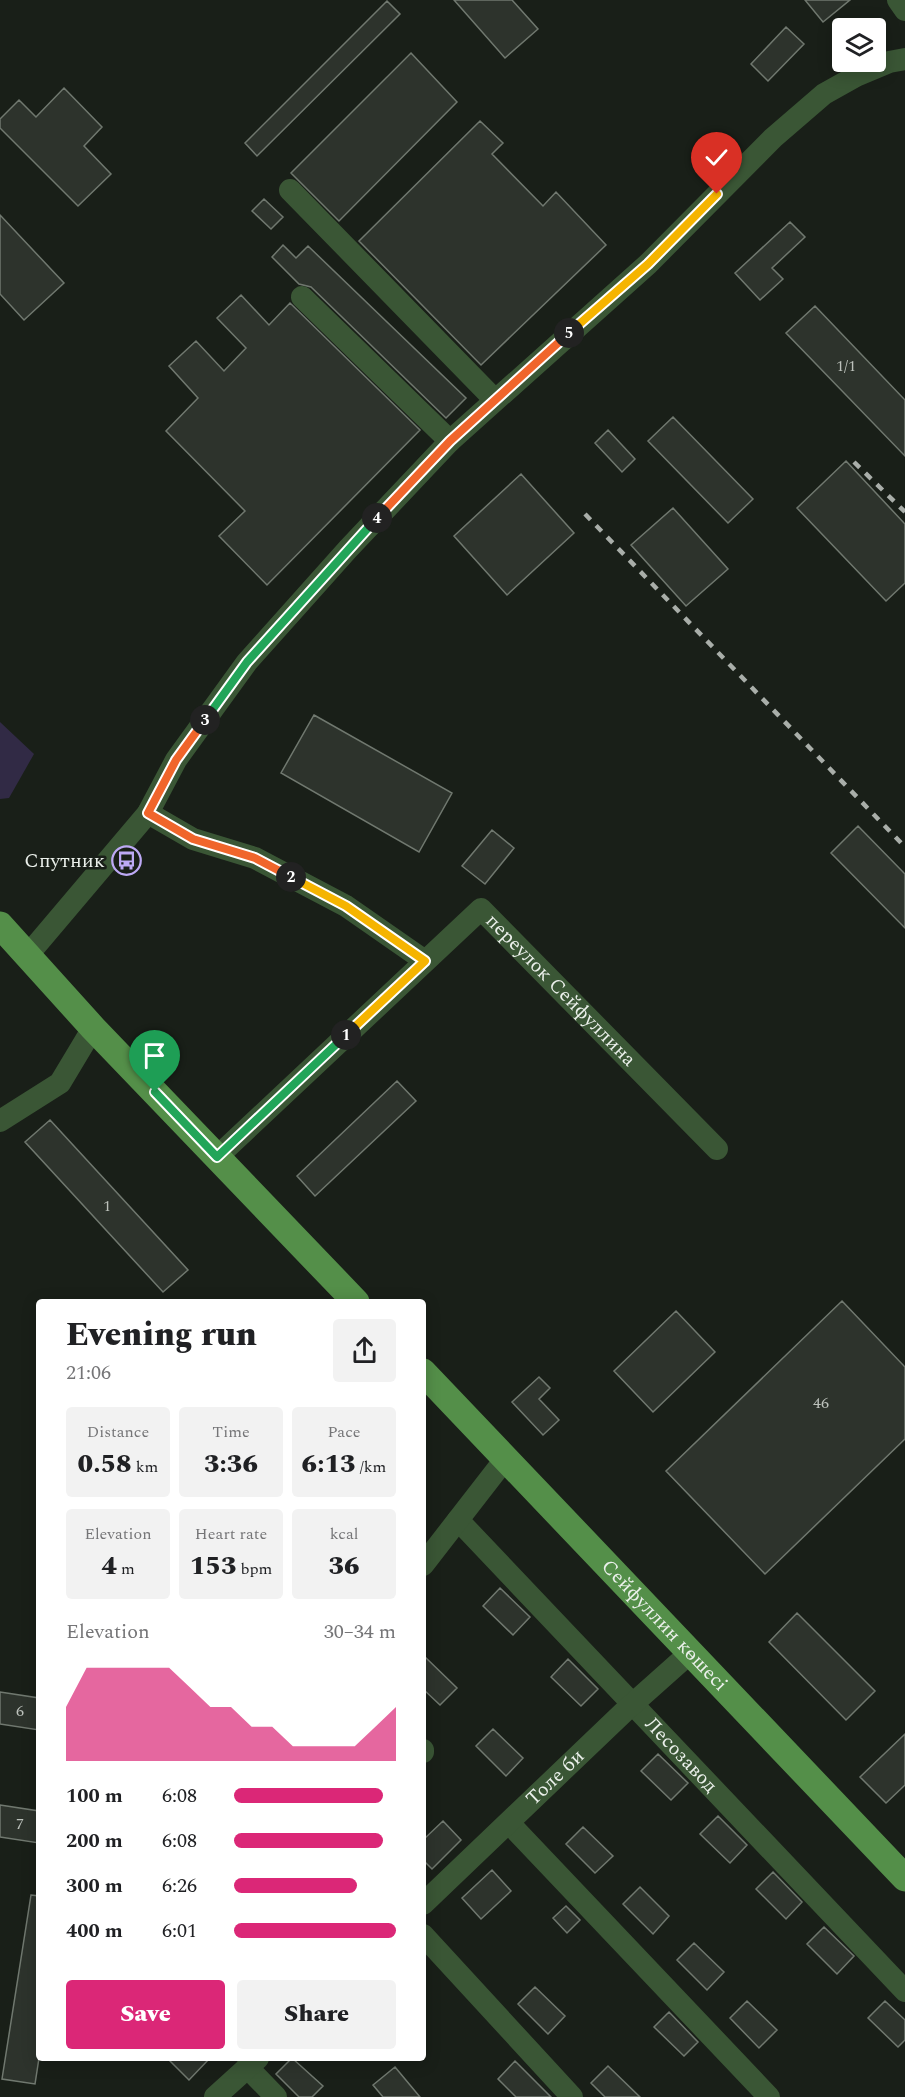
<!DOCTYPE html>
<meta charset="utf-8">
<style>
body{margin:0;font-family:Spectral,serif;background:#f2f2f2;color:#202124;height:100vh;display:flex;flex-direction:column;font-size:22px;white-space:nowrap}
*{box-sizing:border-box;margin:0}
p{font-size:20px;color:#757577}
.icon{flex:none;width:33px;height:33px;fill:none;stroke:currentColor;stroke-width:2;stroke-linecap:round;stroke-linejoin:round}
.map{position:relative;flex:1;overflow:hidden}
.side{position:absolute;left:36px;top:1299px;width:390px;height:762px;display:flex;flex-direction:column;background:#fff;border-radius:6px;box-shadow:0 3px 15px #0003}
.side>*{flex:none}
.buttons{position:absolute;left:832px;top:18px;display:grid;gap:12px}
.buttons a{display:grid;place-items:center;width:54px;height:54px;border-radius:6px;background:#fff;box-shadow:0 3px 15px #0003;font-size:30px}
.pin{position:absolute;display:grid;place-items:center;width:51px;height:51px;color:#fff;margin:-62px -26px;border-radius:50% 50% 50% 0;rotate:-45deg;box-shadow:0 0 6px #0007}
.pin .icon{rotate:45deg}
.km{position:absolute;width:30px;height:30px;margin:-15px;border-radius:50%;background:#222;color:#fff;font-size:16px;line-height:30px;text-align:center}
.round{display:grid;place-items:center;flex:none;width:63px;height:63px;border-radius:6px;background:#f2f2f2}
.summary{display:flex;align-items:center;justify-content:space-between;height:102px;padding:0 30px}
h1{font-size:33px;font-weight:800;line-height:45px}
.metrics{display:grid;grid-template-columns:repeat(3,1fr);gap:9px;height:102px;padding:6px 30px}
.metrics div{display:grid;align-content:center;border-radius:6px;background:#f2f2f2;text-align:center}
.metrics b{font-size:26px;font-weight:800}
.metrics small{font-size:16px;font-weight:400}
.metrics p{font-size:16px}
.chart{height:168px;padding:12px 30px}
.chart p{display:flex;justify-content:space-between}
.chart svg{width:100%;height:108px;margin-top:6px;fill:#db2777;opacity:.7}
.button{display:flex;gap:12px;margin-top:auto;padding:12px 30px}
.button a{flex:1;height:69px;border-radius:6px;background:#db2777;color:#fff;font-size:24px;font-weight:800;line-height:69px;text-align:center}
.button a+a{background:#f2f2f2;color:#202124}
ul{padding:0 30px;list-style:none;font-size:20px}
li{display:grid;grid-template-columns:96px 72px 1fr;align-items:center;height:45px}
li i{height:15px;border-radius:8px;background:#db2777}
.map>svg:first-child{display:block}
.green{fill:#312a45}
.building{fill:#2d332c;stroke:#70786f;stroke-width:1.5}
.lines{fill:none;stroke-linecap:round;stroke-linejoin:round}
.minor{stroke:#3a5635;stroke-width:22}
.major{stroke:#548f49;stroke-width:27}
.rail{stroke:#a9aea9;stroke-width:4.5;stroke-dasharray:8 8;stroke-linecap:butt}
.split-1-casing{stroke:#fff;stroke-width:12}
.split-2-casing{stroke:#fff;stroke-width:12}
.split-3-casing{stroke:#fff;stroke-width:12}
.split-4-casing{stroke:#fff;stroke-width:12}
.split-5-casing{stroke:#fff;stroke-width:12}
.split-6-casing{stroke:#fff;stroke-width:12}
.split-1{stroke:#22a559;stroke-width:8}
.split-2{stroke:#f5b400;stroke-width:8}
.split-3{stroke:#f0652b;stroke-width:8}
.split-4{stroke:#22a559;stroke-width:8}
.split-5{stroke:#f0652b;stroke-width:8}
.split-6{stroke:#f5b400;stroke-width:8}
.labels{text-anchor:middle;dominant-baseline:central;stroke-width:5;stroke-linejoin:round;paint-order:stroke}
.number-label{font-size:16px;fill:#bcc1bb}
.poi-label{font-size:20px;fill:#ebf0eb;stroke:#191f18;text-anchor:end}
.street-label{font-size:20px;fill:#ebf0eb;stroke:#191f18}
</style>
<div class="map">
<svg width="905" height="2097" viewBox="0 0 905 2097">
<rect width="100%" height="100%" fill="#191f18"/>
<path class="green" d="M0 722 34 754 9 798 0 799Z"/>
<path class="building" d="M454 0H512L538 29 505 58Z
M805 0H850L823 22Z
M387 1 400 14 257 156 245 143Z
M786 27 804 44 768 81 751 64Z
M411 53 457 102 339 221 291 173Z
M64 88 102 127 84 146 111 174 78 206 0 128V119L19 100 36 117Z
M480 121 503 143 492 154 543 206 556 192 606 245 481 365 359 241Z
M264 199 283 217 271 229 252 211Z
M0 215 64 283 24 320 0 294Z
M790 222 805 237 772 268 783 279 760 300 735 273Z
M283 245 296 258 308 246 466 398 446 418 311 287 299 284 272 257Z
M241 295 269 325 290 303 420 430 267 585 219 536 245 511 166 431 198 398 169 366 196 341 224 371 246 348 217 318Z
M815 306 905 400V456L786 333Z
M673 417 753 499 728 523 648 441Z
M608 430 635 459 622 472 595 443Z
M846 461 905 524V583L886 601 797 508Z
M521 474 574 533 507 595 454 536Z
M673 508 728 569 686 606 631 545Z
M314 715 452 793 419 852 281 773Z
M858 826 905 874V928L831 853Z
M492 830 514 848 485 884 462 866Z
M397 1081 416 1101 315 1196 297 1176Z
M50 1120 188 1270 163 1292 25 1142Z
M842 1301 905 1367V1439L765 1574 666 1471Z
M676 1311 715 1352 653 1412 614 1371Z
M539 1377 550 1388 539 1399 559 1420 543 1435 512 1402Z
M500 1588 530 1617 513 1635 483 1606Z
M797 1613 875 1691 846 1720 769 1642Z
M423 1655 457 1688 440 1705 423 1689Z
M568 1659 598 1689 581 1706 551 1677Z
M0 1692 39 1698V1730L0 1724Z
M493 1729 523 1758 506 1776 476 1746Z
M905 1734V1785L886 1803 860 1777Z
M658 1754 688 1783 671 1800 641 1771Z
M0 1805 39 1811V1843L0 1837Z
M718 1816 747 1845 730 1863 700 1834Z
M443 1821 461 1840 432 1869 423 1860V1840Z
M583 1827 613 1856 595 1873 566 1844Z
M492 1870 511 1891 481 1919 462 1898Z
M773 1872 802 1902 786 1919 756 1889Z
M640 1887 669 1916 653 1934 623 1904Z
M31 1895 39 1896V2058L35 2084 2 2079Z
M566 1906 580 1920 567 1933 553 1918Z
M824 1927 854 1956 837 1974 807 1944Z
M694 1943 724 1972 707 1990 677 1960Z
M535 1987 565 2016 548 2034 518 2004Z
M747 2001 777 2030 759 2048 730 2018Z
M885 2001 905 2020V2040L898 2047 868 2018Z
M669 2012 698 2042 684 2056 654 2027Z
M167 2058H210L189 2080Z
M292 2058 323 2086 312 2097H299L276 2074Z
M515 2061 551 2097H516L498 2079Z
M608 2066 640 2097H605L591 2083Z
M395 2067 420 2097H383L373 2085Z"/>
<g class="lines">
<g class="minor">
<path d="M898 0 905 10"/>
<path d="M290 190 494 399"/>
<path d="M302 297 450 441"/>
<path d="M148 813 193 839 255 858 346 906 425 961"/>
<path d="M27 956 148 813 176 760 247 662 348 549 450 441 648 264 773 138 824 94 858 75 889 62 905 59"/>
<path d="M0 1121 60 1083 93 1028"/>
<path id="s1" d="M217 1157 481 909 717 1149"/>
<path id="s2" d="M458 1520 905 1991"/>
<path d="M423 1565 506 1458"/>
<path d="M423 1750V1752"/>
<path d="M509 1823 769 2097"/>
<path id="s3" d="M423 1904 627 1709 691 1652"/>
<path d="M423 1935 572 2097"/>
<path d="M247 2067 276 2097"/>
<path d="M215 2097 258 2058"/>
</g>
<g class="major">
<path d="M0 925 93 1028 356 1302"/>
<path id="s4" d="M423 1372 905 1878"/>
</g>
<path class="rail" d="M854 462 905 512
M585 514 905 847"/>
</g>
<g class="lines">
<defs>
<path id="split-1" d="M155 1092 217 1157 346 1035"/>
<path id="split-2" d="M291 877 346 906 425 961 346 1035"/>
<path id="split-3" d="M205 720 176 760 148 813 193 839 255 858 291 877"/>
<path id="split-4" d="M205 720 247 662 377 518"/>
<path id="split-5" d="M377 518 450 441 569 333"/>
<path id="split-6" d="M569 333 648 264 717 194"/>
</defs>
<use href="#split-1" class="split-1-casing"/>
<use href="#split-2" class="split-2-casing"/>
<use href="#split-3" class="split-3-casing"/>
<use href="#split-4" class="split-4-casing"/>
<use href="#split-5" class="split-5-casing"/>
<use href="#split-6" class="split-6-casing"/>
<use href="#split-1" class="split-1"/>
<use href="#split-2" class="split-2"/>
<use href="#split-3" class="split-3"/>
<use href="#split-4" class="split-4"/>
<use href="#split-5" class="split-5"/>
<use href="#split-6" class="split-6"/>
</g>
<defs>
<symbol id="bus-ring" viewBox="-11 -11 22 22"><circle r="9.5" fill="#191f18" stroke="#bda9f5" stroke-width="1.5"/><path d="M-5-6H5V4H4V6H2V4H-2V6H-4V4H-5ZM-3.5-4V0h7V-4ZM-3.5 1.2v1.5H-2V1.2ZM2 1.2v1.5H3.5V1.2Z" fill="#bda9f5"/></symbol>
</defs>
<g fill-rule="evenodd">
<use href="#bus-ring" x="110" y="844" width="33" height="33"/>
</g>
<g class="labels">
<g class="number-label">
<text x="846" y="366">1/1</text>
<text x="107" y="1206">1</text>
<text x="821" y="1403">46</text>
<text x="20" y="1711">6</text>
<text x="20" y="1824">7</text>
</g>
<g class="poi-label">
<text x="105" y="861">Спутник</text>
</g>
<g class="street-label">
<text stroke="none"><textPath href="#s1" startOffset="476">переулок Сейфуллина</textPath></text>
<text stroke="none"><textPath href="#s4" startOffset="350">Сейфуллин көшесі</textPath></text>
<text stroke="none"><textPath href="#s2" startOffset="324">Лесозавод</textPath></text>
<text stroke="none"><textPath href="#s3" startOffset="183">Толе би</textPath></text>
</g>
</g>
</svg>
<div class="buttons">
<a><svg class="icon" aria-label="layers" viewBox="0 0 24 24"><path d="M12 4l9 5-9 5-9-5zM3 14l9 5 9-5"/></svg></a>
</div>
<div class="pin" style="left:155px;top:1092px;background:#1e9e55"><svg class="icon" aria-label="arrive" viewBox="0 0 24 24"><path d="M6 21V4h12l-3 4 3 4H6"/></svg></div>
<div class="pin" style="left:717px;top:194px;background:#d93025"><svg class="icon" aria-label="check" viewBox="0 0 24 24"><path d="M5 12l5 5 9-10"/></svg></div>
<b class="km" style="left:346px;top:1035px">1</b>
<b class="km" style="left:291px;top:877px">2</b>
<b class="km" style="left:205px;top:720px">3</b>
<b class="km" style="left:377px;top:518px">4</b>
<b class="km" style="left:569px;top:333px">5</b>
<section class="side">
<div class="summary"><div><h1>Evening run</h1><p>21:06</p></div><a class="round"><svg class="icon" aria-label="share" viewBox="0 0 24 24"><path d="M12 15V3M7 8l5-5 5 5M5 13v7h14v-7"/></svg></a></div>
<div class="metrics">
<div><p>Distance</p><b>0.58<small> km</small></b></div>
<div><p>Time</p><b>3:36</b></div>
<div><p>Pace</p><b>6:13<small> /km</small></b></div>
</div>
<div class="metrics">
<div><p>Elevation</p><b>4<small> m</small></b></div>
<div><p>Heart rate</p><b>153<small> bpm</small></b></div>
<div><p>kcal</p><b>36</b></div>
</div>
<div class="chart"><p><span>Elevation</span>30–34 m</p>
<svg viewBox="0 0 160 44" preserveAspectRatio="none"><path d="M0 44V22L10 6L20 6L30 6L40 6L50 6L60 14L70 22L80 22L90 30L100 30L110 38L120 38L130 38L140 38L150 30L160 22V44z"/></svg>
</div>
<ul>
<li><b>100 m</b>6:08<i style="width:92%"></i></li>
<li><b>200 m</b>6:08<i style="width:92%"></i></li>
<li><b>300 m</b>6:26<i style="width:76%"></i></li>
<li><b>400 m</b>6:01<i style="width:100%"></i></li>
</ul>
<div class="button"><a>Save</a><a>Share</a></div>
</section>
</div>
